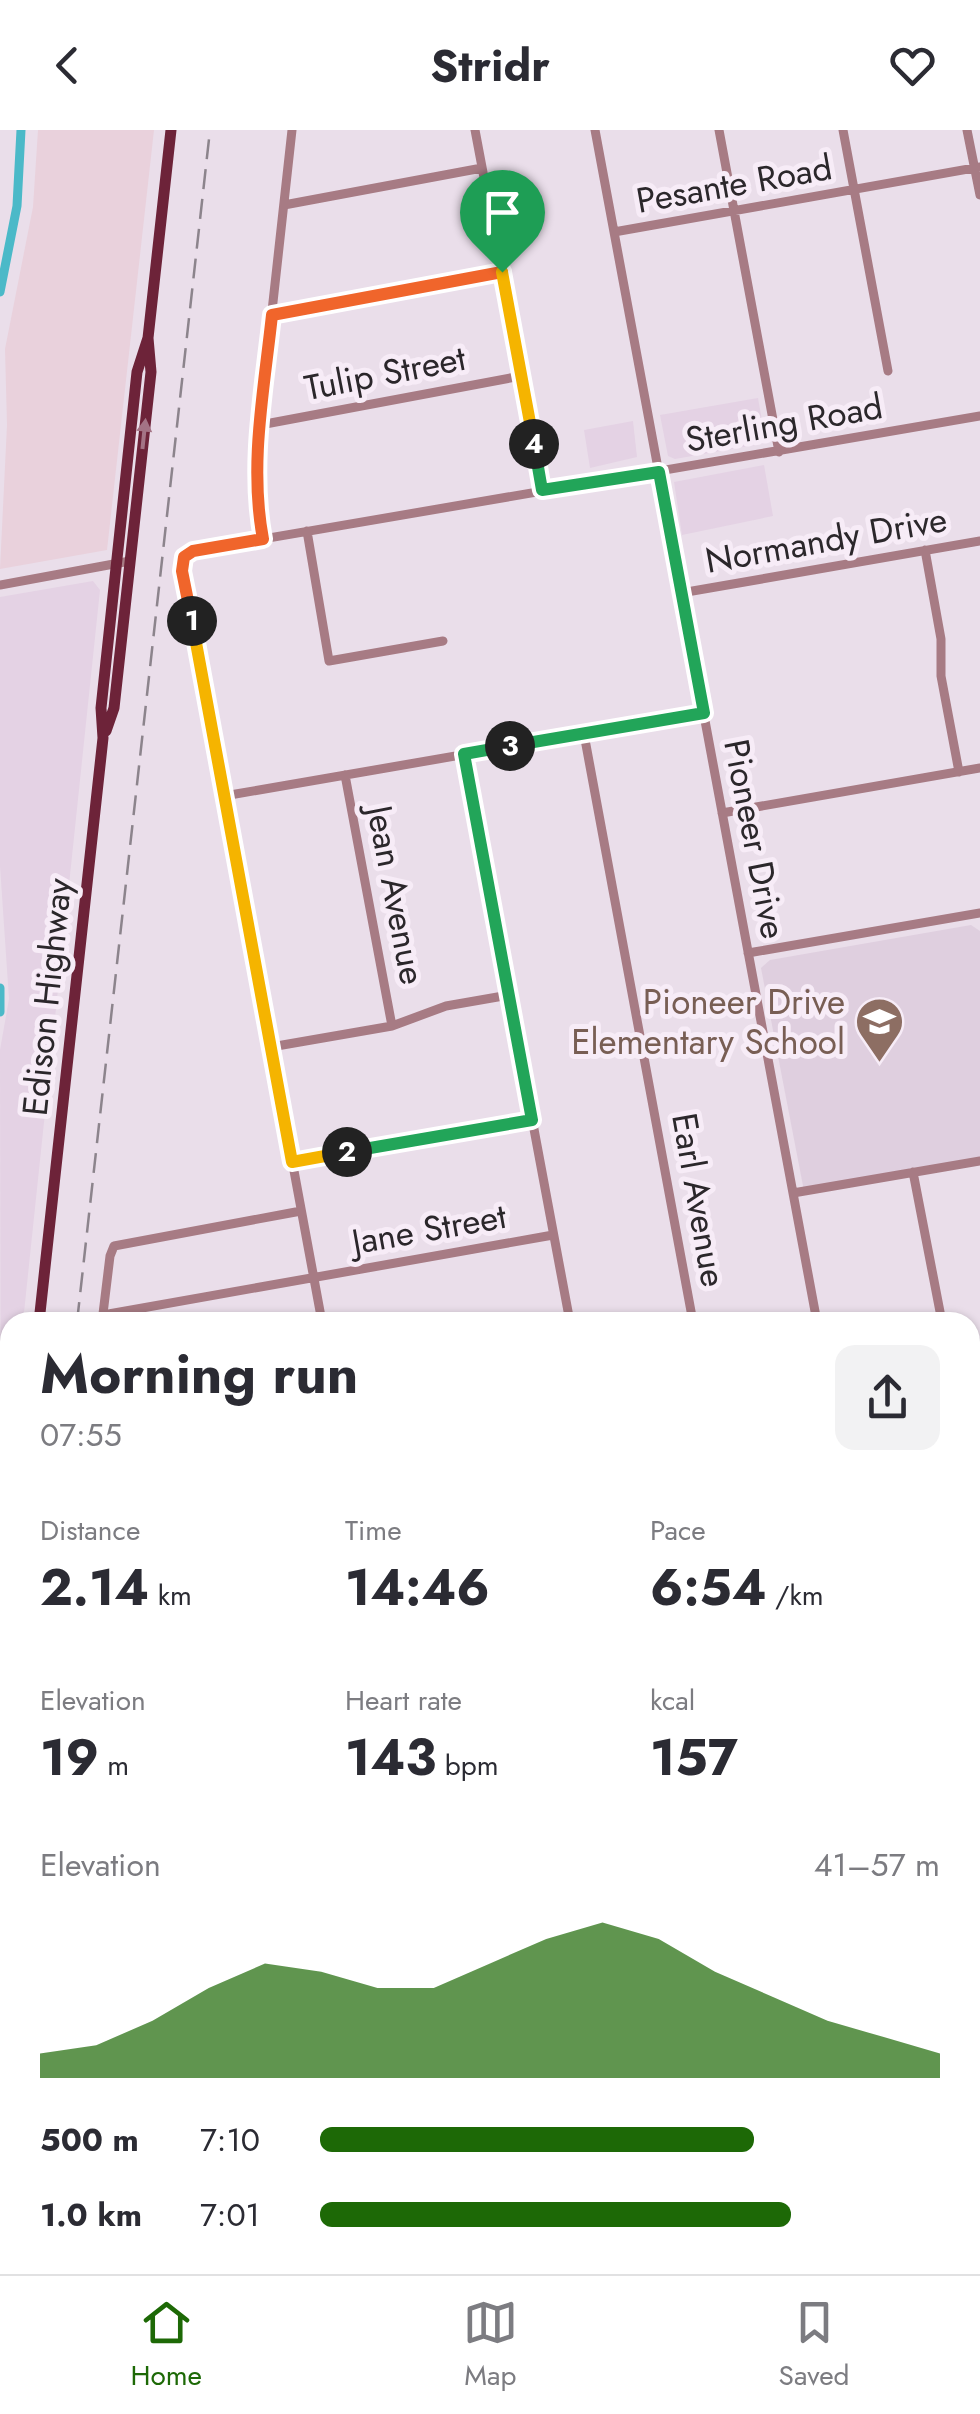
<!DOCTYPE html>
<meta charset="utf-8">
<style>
body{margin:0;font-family:Jost,sans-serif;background:#f2f2f3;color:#2b2b33;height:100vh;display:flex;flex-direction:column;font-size:38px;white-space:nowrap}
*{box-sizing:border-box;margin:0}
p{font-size:32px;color:#7c7c81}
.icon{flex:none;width:55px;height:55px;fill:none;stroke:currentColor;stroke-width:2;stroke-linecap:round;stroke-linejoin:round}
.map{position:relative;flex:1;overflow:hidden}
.details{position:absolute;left:0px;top:1182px;width:980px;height:962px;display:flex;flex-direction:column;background:#fff;border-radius:30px 30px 0 0;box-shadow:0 2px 8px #0004}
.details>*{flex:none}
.pin{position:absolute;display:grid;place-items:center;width:85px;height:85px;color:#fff;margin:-102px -42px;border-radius:50% 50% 50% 0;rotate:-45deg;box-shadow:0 0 10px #0007}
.pin .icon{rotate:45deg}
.km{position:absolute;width:50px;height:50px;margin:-25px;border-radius:50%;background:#222;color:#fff;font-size:28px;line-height:50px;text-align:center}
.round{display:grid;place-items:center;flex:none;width:105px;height:105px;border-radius:20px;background:#f2f2f3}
.overview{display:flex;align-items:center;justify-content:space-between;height:170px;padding:0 40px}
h1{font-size:55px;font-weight:700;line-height:75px}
.stats{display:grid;grid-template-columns:repeat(3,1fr);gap:15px;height:170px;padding:10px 40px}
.stats div{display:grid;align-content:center}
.stats b{font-size:50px;font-weight:700}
.stats small{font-size:28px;font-weight:400}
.stats p{font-size:28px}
.chart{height:280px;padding:20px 40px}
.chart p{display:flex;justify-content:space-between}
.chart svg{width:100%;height:180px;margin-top:10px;fill:#1d6906;opacity:.7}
ul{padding:0 40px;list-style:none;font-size:32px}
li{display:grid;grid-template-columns:160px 120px 1fr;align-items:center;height:75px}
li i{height:25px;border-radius:12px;background:#1d6906}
header{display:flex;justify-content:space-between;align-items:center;height:130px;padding:0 40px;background:#fff;font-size:45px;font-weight:700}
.tab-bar{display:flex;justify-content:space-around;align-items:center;height:140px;border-top:2px solid #e1e1e2;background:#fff;font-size:28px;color:#7c7c81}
.tab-bar a{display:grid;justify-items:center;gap:5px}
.tab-bar .on{color:#1d6906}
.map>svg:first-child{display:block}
.commercial{fill:#e4d2e4}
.industrial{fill:#e9d1dc}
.built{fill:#dfcfdf}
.water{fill:#4bb9c8}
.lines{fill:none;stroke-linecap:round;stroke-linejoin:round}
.canal{stroke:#4bb9c8;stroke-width:9}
.minor{stroke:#a77b84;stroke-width:9}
.major{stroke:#6d2339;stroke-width:11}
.rail{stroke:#8c848c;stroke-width:2.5;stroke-dasharray:20 10;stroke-linecap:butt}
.oneway{fill:#a47385}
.split-1-casing{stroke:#fff;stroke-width:20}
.split-2-casing{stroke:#fff;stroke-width:20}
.split-3-casing{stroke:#fff;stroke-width:20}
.split-4-casing{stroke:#fff;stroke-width:20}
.split-5-casing{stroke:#fff;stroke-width:20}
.split-1{stroke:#f0652b;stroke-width:12}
.split-2{stroke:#f5b400;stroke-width:12}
.split-3{stroke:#22a559;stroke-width:12}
.split-4{stroke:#22a559;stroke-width:12}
.split-5{stroke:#f5b400;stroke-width:12}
.labels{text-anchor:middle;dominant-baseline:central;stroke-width:10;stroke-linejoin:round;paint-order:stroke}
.street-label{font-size:35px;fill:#2b272b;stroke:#f7ecf7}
.education-label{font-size:35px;fill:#785e54;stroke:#f7ecf7;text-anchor:end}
</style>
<header><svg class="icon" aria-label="back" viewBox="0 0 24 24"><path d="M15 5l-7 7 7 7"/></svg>Stridr<svg class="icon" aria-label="heart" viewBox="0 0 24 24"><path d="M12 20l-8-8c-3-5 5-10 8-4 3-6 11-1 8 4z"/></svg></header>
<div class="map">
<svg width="980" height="2144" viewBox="0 0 980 2144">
<rect width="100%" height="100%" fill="#eadeea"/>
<path class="commercial" d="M758 268 766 313 675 329 668 326 660 285Z
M633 291 637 327 590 338 584 300Z
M764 335 773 386 682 405 674 352Z
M93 451 100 460 23 1192H10V1317L1 1402 0 920 9 869 0 736V467Z"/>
<path class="industrial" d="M38 0H154L107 420 0 439 7 295 5 219 33 77Z"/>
<path class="built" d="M971 795 980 801V1029L804 1061 761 838 770 830Z"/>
<path class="water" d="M10 1931V2037L0 2039Z"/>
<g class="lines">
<path class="canal" d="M0 162 17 76 21 0
M0 858V882"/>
<path class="minor" d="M475 0 543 360
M595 0 817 1192
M719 0 779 322
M843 0 888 241
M967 0 980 65
M284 75 482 38
M614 102 980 37
M272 185 501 142
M260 295 521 246
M307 401 329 531 443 511
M263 409 257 375 255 335 292 0
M925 420 941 509V546L959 642
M0 455 130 431
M681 463 980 411
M584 604 693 1192
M464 624 570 1192
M345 645 392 896
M224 666 704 583
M722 683 980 638
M748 823 980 783
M271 917 392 896 446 876 509 865
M292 1032 532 990
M913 1042 942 1192
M793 1063 980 1031
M103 1185 553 1105
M102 1192 110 1126 114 1116 301 1081
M322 1192 183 441 184 427 193 421 980 286
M0 1253 10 1254
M970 1525 980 1523
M970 1777 980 1775
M970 2015 980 2069
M87 2135 88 2144
M149 2135 150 2144
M212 2135 213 2144
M285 2135 286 2144
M448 2135 450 2144
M495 2135 497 2144"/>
<path class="major" d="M106 601 114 578 151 242 148 208 171 0
M39 1192 103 608 101 578 137 242 148 208
M970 1274 980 1272
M970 1290 980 1288
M0 1463 10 1381
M0 1485 10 1484
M0 1500 10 1499
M0 1611 10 1520"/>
<path class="rail" d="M77 1192 210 0
M0 1845 10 1754
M0 1890 7 1830"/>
</g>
<defs><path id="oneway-solid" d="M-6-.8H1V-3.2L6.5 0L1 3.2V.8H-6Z" transform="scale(2.5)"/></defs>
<use class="oneway" href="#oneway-solid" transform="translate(144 304) rotate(-84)"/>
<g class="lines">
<defs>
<path id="split-1" d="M192 491 182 441 184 427 193 421 263 409C249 335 264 260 272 185L502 142"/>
<path id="split-2" d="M192 491 292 1032 347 1022"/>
<path id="split-3" d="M347 1022 532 990 464 624 510 616"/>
<path id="split-4" d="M510 616 704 583 659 342 542 360 534 314"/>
<path id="split-5" d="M502 142 534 314"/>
</defs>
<use href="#split-1" class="split-1-casing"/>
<use href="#split-2" class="split-2-casing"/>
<use href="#split-3" class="split-3-casing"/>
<use href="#split-4" class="split-4-casing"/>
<use href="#split-5" class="split-5-casing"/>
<use href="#split-1" class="split-1"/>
<use href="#split-2" class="split-2"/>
<use href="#split-3" class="split-3"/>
<use href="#split-4" class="split-4"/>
<use href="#split-5" class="split-5"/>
</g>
<defs>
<symbol id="school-pin" viewBox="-11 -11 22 30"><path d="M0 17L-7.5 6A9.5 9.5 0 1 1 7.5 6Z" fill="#8d6e63" stroke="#f7ecf7"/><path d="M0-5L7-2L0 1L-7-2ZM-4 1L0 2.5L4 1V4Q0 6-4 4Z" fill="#fff"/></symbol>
</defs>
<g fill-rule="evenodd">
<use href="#school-pin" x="852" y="864" width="55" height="75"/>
</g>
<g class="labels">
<g class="street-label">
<text transform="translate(734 54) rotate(-10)">Pesante Road</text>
<text transform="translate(385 243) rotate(-11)">Tulip Street</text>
<text transform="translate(784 293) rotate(-10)">Sterling Road</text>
<text transform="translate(826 410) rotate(-10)">Normandy Drive</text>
<text transform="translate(755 709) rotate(79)">Pioneer Drive</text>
<text transform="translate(396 765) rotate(79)">Jean Avenue</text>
<text transform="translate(47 867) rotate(-84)">Edison Highway</text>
<text transform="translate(699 1070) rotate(80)">Earl Avenue</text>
<text transform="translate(429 1099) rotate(-10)">Jane Street</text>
</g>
<g class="education-label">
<text x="845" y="872">Pioneer Drive<tspan x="845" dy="40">Elementary School</tspan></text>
</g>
</g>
</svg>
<div class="pin" style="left:502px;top:142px;background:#1e9e55"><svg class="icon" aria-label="arrive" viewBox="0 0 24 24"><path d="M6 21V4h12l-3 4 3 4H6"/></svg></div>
<b class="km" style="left:192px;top:491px">1</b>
<b class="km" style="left:347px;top:1022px">2</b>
<b class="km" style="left:510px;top:616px">3</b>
<b class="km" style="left:534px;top:314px">4</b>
<section class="details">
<div class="overview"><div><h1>Morning run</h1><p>07:55</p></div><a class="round"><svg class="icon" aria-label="share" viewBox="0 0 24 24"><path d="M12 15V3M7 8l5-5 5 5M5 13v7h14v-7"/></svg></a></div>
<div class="stats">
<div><p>Distance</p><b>2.14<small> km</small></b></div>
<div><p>Time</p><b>14:46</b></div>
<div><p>Pace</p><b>6:54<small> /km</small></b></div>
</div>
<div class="stats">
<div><p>Elevation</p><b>19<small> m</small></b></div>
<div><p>Heart rate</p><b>143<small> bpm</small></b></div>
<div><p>kcal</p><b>157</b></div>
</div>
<div class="chart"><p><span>Elevation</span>41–57 m</p>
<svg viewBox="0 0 160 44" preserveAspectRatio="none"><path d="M0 44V38L10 36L20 30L30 22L40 16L50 18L60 22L70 22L80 16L90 10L100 6L110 10L120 18L130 24L140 30L150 34L160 38V44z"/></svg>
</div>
<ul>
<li><b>500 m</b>7:10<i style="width:70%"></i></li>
<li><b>1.0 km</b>7:01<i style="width:76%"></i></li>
</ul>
</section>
</div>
<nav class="tab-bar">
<a class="on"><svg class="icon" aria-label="home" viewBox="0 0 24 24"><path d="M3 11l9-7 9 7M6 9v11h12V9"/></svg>Home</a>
<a><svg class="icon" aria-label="map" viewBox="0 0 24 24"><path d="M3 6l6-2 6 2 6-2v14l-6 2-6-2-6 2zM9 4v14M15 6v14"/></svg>Map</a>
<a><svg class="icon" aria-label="saved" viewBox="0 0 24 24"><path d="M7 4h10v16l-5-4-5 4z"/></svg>Saved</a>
</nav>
